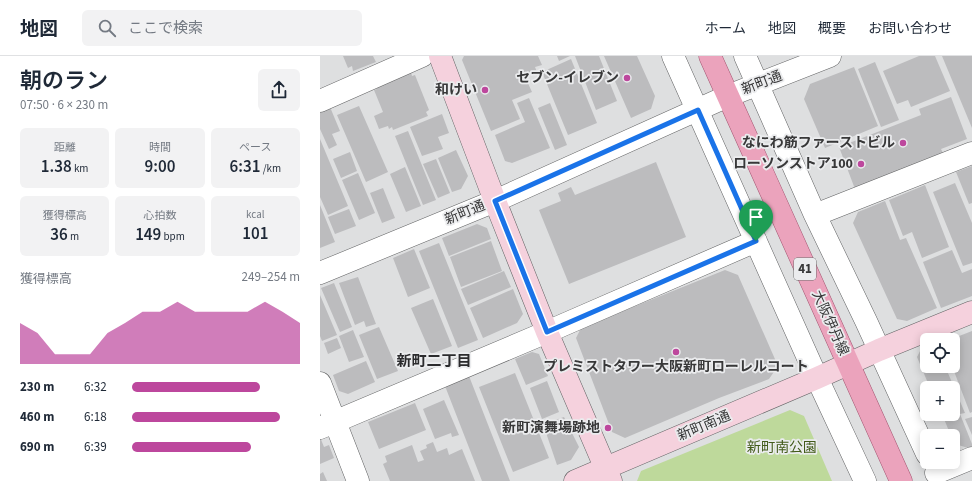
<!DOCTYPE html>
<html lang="ja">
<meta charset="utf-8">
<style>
body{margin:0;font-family:"Source Sans 3","Noto Sans JP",sans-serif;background:#f2f2f3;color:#1f2937;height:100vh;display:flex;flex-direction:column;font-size:15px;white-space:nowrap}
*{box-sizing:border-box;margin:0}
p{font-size:13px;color:#747a83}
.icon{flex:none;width:22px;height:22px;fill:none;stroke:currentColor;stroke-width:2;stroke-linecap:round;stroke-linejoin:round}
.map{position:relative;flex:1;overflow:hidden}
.side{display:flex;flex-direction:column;background:#fff;width:320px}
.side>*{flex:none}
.controls{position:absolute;left:600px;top:277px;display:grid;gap:8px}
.controls a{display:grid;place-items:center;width:40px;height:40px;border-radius:6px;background:#fff;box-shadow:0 2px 10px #0003;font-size:20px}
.pin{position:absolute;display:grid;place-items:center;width:34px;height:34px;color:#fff;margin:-41px -17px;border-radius:50% 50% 50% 0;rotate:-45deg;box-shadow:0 0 4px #0007}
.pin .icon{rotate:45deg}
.round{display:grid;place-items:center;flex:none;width:42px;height:42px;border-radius:6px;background:#f2f2f3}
.overview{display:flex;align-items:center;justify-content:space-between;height:68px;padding:0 20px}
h1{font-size:22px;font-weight:600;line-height:30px}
.stats{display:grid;grid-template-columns:repeat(3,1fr);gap:6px;height:68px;padding:4px 20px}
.stats div{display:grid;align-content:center;border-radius:6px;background:#f2f2f3;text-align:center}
.stats b{font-size:17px;font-weight:600}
.stats small{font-size:11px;font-weight:400}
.stats p{font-size:11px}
.chart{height:112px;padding:8px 20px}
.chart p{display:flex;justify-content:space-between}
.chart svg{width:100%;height:72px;margin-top:4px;fill:#bd479d;opacity:.7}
ul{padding:0 20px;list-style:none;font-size:13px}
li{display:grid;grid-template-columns:64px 48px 1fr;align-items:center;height:30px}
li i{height:10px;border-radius:5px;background:#bd479d}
header{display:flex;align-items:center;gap:24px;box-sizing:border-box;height:56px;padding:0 20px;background:#fff;border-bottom:1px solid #e0e1e3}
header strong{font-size:19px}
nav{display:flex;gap:22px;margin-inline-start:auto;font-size:14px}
.search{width:280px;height:36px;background:#f2f2f3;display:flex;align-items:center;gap:10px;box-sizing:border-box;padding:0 14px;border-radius:6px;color:#747a83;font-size:15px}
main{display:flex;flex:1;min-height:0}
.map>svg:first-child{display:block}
.green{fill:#bed99b}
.building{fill:#bcbcbe}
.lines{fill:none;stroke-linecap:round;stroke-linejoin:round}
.street-casing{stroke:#626364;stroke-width:23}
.secondary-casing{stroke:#626364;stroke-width:23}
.primary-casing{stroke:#a35671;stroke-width:23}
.street{stroke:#fff;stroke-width:22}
.secondary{stroke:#f5d1dd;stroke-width:22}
.primary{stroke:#eba3bc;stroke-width:22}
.route-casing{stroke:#fff;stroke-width:8}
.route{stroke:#1a73e8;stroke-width:5}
.poi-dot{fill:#bd479d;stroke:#ebecee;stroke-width:1.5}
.labels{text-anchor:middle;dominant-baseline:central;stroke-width:3.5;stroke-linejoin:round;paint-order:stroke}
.shield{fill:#ebecee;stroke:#6e6e6f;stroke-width:1}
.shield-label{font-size:13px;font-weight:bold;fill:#383839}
.poi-label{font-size:14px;font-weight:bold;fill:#383839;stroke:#ebecee;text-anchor:end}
.street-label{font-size:14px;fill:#383839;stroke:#ebecee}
.park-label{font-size:14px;fill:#435b1a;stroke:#ebecee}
.neighbourhood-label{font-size:15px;font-weight:bold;fill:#2b2b2d;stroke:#ebecee}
</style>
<header>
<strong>地図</strong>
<div class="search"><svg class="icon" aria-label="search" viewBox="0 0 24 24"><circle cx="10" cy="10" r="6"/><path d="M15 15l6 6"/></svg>ここで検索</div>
<nav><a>ホーム</a><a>地図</a><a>概要</a><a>お問い合わせ</a></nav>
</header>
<main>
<section class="side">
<div class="overview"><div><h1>朝のラン</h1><p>07:50 · 6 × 230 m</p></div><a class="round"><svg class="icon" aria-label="share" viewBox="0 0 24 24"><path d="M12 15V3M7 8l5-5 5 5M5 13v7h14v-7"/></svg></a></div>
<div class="stats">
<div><p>距離</p><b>1.38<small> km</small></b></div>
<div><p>時間</p><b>9:00</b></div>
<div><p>ペース</p><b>6:31<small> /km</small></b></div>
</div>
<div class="stats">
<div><p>獲得標高</p><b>36<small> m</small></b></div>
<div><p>心拍数</p><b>149<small> bpm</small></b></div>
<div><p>kcal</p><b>101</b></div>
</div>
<div class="chart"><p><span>獲得標高</span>249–254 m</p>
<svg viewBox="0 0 160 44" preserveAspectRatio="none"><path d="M0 44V19L10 25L20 38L30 38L40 38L50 25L60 19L70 12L80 12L90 6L100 12L110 12L120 12L130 12L140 6L150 12L160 19V44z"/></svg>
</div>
<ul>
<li><b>230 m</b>6:32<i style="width:76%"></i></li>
<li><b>460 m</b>6:18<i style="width:88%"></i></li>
<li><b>690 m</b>6:39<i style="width:71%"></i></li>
</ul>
</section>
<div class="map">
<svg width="652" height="425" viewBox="0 0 652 425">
<rect width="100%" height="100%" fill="#dedfe0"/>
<path class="green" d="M470 354 484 360 512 425H317L321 415Z"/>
<path class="building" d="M23 0H53L56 6 33 15 32 10 28 12Z
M144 0H218L222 9 215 11 217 16 205 21 212 36 192 44 200 63 171 75 142 4Z
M237 0H250L239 5Z
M255 0H279L297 45 276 54Z
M284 0H317L335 40 331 53 311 62Z
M599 0H615L630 35 591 51 588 44 577 48 563 15Z
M622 0H652V72Z
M251 3 277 67 248 79 222 16Z
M555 6 579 64 561 71 538 13Z
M534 11 558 70 505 92 484 43 490 28Z
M91 16 92 20 95 19 109 54 106 56 108 60 73 74 72 71 69 73 68 70 59 73 54 60 63 56 54 34 57 33 55 29Z
M631 41 647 83 621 93 624 99 535 133 519 91 601 59 599 53Z
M209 42 230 92 192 107 185 105 175 79 205 66 197 47Z
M230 47 247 89 235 94 218 52Z
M39 50 68 116 46 126 17 59Z
M10 51 20 75 12 78 17 89 9 93 0 73V55Z
M122 58 129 77 118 81 123 93 102 100 90 71Z
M88 75 116 144 103 149 75 80Z
M0 83 28 150 8 159 0 141Z
M136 94 148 120 141 133 132 136 118 102Z
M30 96 37 115 21 122 13 103Z
M116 103 130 137 118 142 103 108Z
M336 106 366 181 249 228 219 154 241 145 238 137 251 131 255 139Z
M652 110V147L649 148 636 116Z
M85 111 101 150 86 156 70 118Z
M38 117 55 157 39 164 22 124Z
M635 127 652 167V207L643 210 613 136Z
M605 129 629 191 602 202 592 176 583 180 569 144Z
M63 132 75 162 62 167 50 137Z
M565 145 580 184 586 182 617 252 587 265 577 263 533 167 538 156Z
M0 149 15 186 0 192Z
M29 153 36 170 15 178 8 161Z
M157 168 167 172 171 183 129 200 122 182Z
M171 185 182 215 141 231 130 201Z
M119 187 158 284 138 292 99 195Z
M94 193 110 232 88 241 73 202Z
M632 194 642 217 652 213V240L621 252 603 206Z
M405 214 418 219 458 310 449 323 399 342 305 382 292 376 256 282 261 272Z
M184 215 191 231 148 249 141 233Z
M38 221 56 268 46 271 44 265 35 269 19 227Z
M14 227 32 271 20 276 1 232Z
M193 233 203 258 197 267 163 282 150 252Z
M0 239 17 279 2 285 0 280Z
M113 243 132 290 111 298 91 252Z
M59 271 78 315 57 323 39 279Z
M33 274 44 301 29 306 19 280Z
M652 275V356L650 357 632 310H633V284H629Z
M17 282 21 292 8 298 4 287Z
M607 289V310H625L645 357 640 358 652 388V390L648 392 635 388 633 384V380H631L622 358H633V332H610L597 301 602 291Z
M212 296 219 298 228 320 206 329 195 303Z
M46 305 55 326 28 338 19 335 13 319Z
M195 317 229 402 193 416 159 331Z
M149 320 190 425H162L125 330Z
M227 325 239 356 222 363 210 332Z
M124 344 139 379 132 381 131 377 115 383 103 353Z
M95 347 106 374 59 393 48 366Z
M244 361 259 391 251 404 237 409 223 368Z
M652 361V379L645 363Z
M0 381 4 391 9 389 14 402 0 408Z
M113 386 117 396 127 392 129 399 142 393 155 425H70L63 408 67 406 65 400 92 389 98 406 104 404 100 395 107 392 106 389Z
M3 416 7 425H0V418Z"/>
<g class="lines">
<defs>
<path id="street" d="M353 0 497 322 545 425
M425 0 495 159 546 265 607 398
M0 45 102 0
M495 159 652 97
M0 217 175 145 408 40 510 0
M0 327 38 425
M0 372 227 276 436 185
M616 417 652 402"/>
<path id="secondary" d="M120 0 175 145 227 276 291 425
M255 425 497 322 559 294 652 256"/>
<path id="primary" d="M390 0 581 425"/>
</defs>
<use href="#street" class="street-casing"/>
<use href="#secondary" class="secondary-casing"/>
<use href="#primary" class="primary-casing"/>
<use href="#street" class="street"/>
<use href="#secondary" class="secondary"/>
<use href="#primary" class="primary"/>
</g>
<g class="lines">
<defs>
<path id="route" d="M378 54 436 185 227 276 175 145Z"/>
</defs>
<use href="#route" class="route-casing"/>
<use href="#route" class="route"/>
</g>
<g class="poi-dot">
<circle cx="307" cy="22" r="4"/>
<circle cx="165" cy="34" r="4"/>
<circle cx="583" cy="87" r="4"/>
<circle cx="541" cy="108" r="4"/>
<circle cx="356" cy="296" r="4"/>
<circle cx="288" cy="372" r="4"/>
</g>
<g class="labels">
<rect class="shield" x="474" y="202" width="22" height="22" rx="3"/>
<g class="shield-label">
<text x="485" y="213">41</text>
</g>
<g class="poi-label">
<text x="299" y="22">セブン-イレブン</text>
<text x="157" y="34">和けい</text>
<text x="575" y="87">なにわ筋ファーストビル</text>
<text x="533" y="108">ローソンストア100</text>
<text x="356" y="311" text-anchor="middle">プレミストタワー大阪新町ローレルコート</text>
<text x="280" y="372">新町演舞場跡地</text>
</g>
<g class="street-label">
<text transform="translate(442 27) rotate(-21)">新町通</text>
<text transform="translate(145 157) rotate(-22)">新町通</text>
<text transform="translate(510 267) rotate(66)">大阪伊丹線</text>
<text transform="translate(384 370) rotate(-23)">新町南通</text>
</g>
<g class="park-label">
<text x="462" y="392">新町南公園</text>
</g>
<g class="neighbourhood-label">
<text x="114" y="305">新町二丁目</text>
</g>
</g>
</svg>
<div class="controls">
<a><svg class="icon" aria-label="locate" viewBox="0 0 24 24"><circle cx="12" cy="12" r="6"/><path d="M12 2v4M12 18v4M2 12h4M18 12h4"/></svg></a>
<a>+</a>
<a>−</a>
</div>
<div class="pin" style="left:436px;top:185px;background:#1e9e55"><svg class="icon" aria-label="arrive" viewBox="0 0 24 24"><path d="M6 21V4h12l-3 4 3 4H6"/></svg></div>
</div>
</main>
